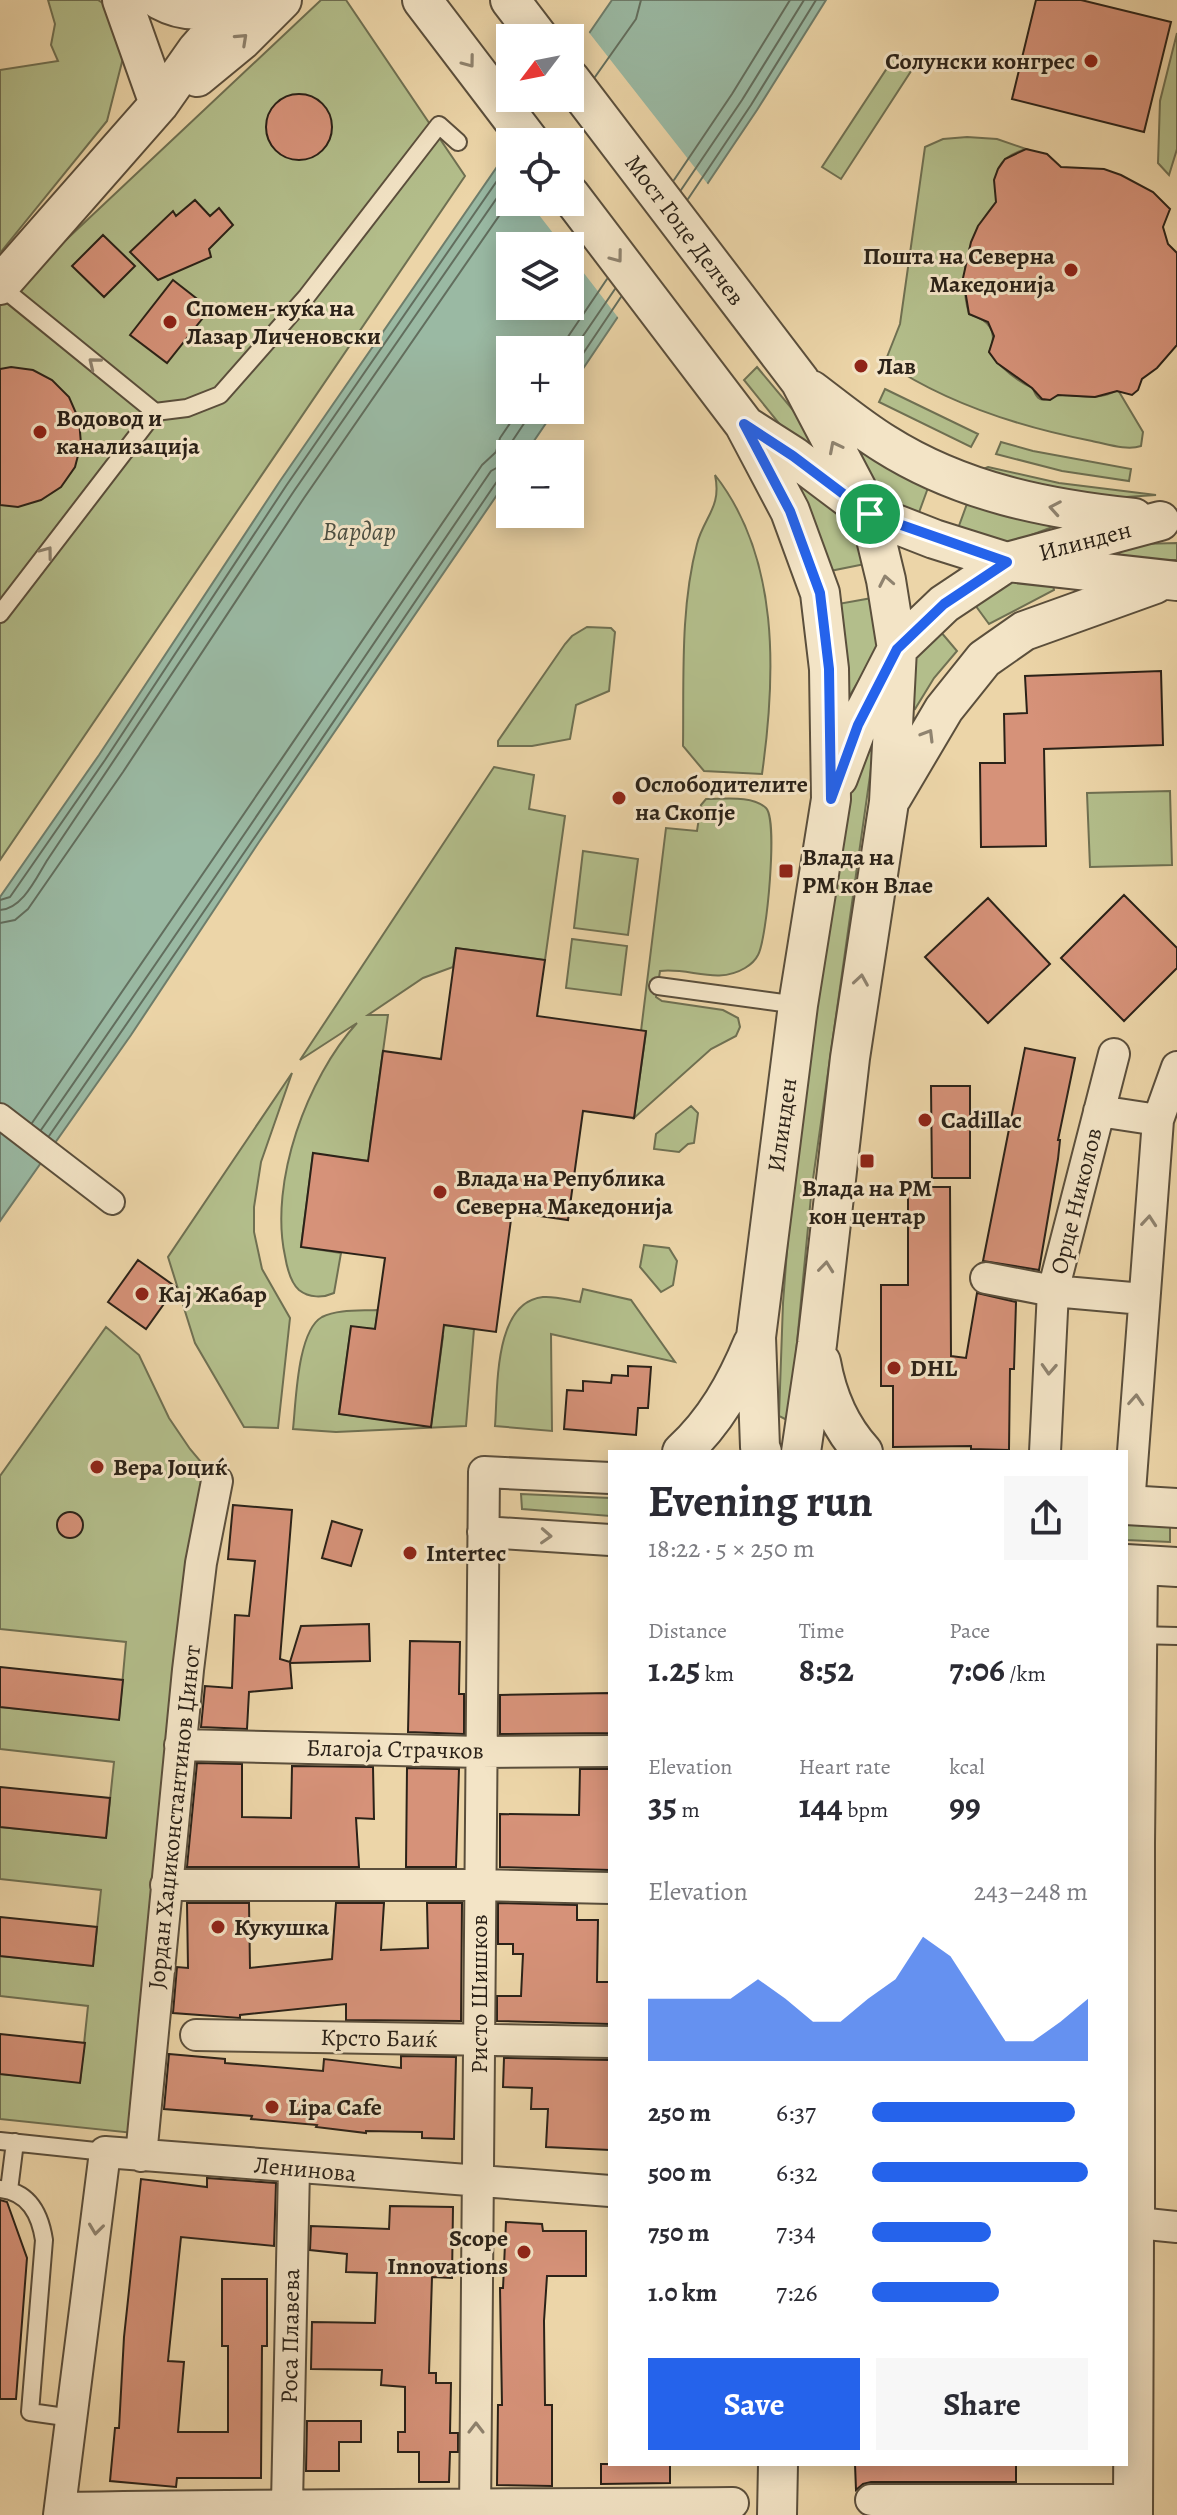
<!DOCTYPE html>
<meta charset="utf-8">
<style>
body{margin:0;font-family:Alegreya,serif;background:#f7f7f7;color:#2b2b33;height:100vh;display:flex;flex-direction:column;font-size:30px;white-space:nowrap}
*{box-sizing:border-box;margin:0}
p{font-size:26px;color:#7c7c81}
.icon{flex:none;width:44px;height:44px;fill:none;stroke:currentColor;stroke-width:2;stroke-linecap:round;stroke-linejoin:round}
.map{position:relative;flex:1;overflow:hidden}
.drawer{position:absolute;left:608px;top:1450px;width:520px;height:1016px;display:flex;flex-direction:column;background:#fff;border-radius:0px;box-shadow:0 4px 20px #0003}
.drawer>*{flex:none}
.needle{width:52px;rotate:238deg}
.tools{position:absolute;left:496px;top:24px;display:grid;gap:16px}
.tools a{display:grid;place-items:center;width:88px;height:88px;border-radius:0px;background:#fff;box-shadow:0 4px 20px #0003;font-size:40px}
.pin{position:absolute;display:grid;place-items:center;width:68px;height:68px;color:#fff;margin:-34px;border:4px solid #fff;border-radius:50%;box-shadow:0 2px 8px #0007}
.round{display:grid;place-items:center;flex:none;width:84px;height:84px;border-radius:0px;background:#f7f7f7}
.head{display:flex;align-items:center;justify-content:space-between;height:136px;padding:0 40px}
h1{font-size:44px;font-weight:700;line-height:60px}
.stats{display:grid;grid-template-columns:repeat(3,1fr);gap:12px;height:136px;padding:8px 40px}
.stats div{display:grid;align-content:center}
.stats b{font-size:34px;font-weight:700}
.stats small{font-size:22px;font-weight:400}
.stats p{font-size:22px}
.chart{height:224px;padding:16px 40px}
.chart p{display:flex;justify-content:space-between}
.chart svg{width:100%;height:144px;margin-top:8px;fill:#2563eb;opacity:.7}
.cta{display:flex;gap:16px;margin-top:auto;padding:16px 40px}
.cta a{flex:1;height:92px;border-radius:0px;background:#2563eb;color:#fff;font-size:32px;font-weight:700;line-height:92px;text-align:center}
.cta a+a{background:#f7f7f7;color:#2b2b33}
ul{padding:0 40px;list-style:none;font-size:26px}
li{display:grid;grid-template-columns:128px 96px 1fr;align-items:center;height:60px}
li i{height:20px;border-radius:10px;background:#2563eb}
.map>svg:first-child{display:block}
.green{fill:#b3be8b;stroke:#6f7052;stroke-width:2}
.water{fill:#9ab9a3;stroke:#6e7d6b;stroke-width:2;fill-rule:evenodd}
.pier{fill:#ecd5a8}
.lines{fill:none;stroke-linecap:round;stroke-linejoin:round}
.shore{stroke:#626e5e;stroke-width:2}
.building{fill:#d69279;stroke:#2b2218;stroke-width:2}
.service-casing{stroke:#5b4f3c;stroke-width:20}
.pedestrian-casing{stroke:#5b4f3c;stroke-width:28}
.minor-casing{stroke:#5b4f3c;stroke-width:34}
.tertiary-casing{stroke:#5b4f3c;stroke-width:42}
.service{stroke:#f3e4c6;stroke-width:16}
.pedestrian{stroke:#f3e4c6;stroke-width:24}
.minor{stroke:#f3e4c6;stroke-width:30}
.tertiary{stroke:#f3e4c6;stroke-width:38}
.oneway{stroke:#8f836f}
.route-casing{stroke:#fff;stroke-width:16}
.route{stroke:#2563eb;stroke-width:10}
.poi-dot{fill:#8f2418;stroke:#f3e4c6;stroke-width:3}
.labels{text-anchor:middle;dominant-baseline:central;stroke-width:6;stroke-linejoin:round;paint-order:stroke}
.poi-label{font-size:24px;font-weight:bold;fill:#2b2218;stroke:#f3e4c6;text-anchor:start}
.street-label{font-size:24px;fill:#2b2218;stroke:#f3e4c6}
.water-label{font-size:26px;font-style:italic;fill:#4c4f42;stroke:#f3e4c6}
</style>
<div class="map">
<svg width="1177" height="2515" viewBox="0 0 1177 2515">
<rect width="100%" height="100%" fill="#ecd5a8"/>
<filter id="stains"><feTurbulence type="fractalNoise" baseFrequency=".0025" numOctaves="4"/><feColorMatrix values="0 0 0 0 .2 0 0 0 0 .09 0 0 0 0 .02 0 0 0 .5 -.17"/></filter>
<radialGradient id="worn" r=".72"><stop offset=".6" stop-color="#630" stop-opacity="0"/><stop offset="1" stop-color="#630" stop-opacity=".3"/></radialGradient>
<path class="green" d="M48 0H98L104 4 123 58 107 121 0 253V70L58 61 51 45 55 24Z
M321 0H346L465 176 0 860V302Z
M1177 33V149L1169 175 1158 163 1160 101Z
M897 53 915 65 841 179 822 167Z
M967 137 997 139 1026 149C996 158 993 172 998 200 969 233 957 270 969 314 989 320 999 331 989 352 1001 368 1015 380 1033 388 1035 393 1035 396 1040 399 1048 402 1052 396 1059 395 1083 394 1093 402 1118 390L1143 432 1141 446C1127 451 1107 444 1092 441 1020 427 947 404 885 362L900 324 925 147 943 139Z
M757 367 803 422 816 446 810 450 790 437 744 380Z
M885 389 978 434 971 447 879 402Z
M856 440 929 485 917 518 874 498 847 451Z
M1001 442 1033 451 1131 469 1129 481 1062 471 996 454Z
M988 467 1059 483 1156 495 1111 498 1045 493 983 469Z
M791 474 850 512 865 564 830 571 816 525Z
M715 475C780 558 776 675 762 774L704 771 683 746C684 680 680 609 697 544 704 517 722 507 715 475Z
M968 501 1054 524 1055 526 1000 547 956 534Z
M1177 543V560H1084L1104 545Z
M1004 576 1053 584 1054 590 989 624 970 598Z
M872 598 878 649 850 695H844L838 604Z
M935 625 957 651 934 678 915 709 907 707 915 643Z
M587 627 611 628 615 632 609 691 576 705 570 739 532 746H498V741L565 644 572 636Z
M878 719 812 1186 791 1405 789 1416 785 1419 779 1416 783 1303 792 1185 847 792Z
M494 767 534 775 529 809 565 816 545 960 456 948 453 967 423 978 368 1015H388L370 1146 387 1163 313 1154 301 1247 341 1253 334 1293C323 1298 309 1298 299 1290 290 1282 287 1268 285 1256 269 1182 307 1078 357 1023L300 1060Z
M1170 791 1172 865 1090 867 1087 793Z
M706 799C724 799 753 795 766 808 778 820 767 939 758 955 755 961 750 965 745 968 717 985 689 967 660 971L656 997 662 1001 723 1010 738 1018 740 1027 736 1036 711 1049 634 1118 646 1032 641 1031 666 828 697 831 701 805Z
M583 851 638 859 628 935 574 928Z
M572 939 627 946 621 995 566 988Z
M292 1073 261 1162 254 1207V1232L262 1269 290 1318 278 1428 244 1427 195 1343 168 1257Z
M691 1106 698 1113 694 1143 688 1144 679 1152 654 1149 656 1134Z
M644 1245 669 1248 677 1261 673 1285 661 1292 640 1267Z
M583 1289 631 1300 675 1362 551 1334 552 1431 495 1426C498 1390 493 1302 543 1297 555 1296 568 1300 580 1302Z
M378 1310 375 1329 351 1327 339 1414 431 1426 443 1336 418 1321 474 1329 466 1426 336 1432 293 1429C296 1403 297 1331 322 1317 338 1309 360 1311 378 1310Z
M106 1327 139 1355 169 1418 190 1449 217 1481 143 2134 0 2119V2074L80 2082 88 2006 0 1996V1956L93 1966 101 1890 0 1879V1827L106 1838 114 1762 0 1749V1707L119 1719 126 1642 0 1629V1476Z
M521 1494 610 1498V1516L522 1509Z
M1126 1524 1170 1526V1542L1126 1540Z"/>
<path class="water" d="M612 0H826L757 110 570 388V350H510V410H555L525 454H510V476L259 842 131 1035 0 1221V897L99 755 280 481 510 148V202H570V61ZM510 246H570V306H510Z"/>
<path class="pier" d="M587 30 710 187 620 320 570 255V246H563L529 202H570V142H510L540 98H570V54Z"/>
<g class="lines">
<path class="shore" d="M595 77 636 19 641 0
M674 180 732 94 790 0
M681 190 742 100 804 0
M688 199 751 105 816 0
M559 350 607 279
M570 355 615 289
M570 373 621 297
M0 900 10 897 105 760 286 486 510 162
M0 910C23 909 37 876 48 859L294 491 510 179
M0 923 15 920 28 909 123 772 304 498 510 200
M32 1123C183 905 332 684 482 465L496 452 500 438 519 410
M41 1130C193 912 341 691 491 471L509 461 511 443 533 410
M49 1136C201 918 350 697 500 477L510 473"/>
</g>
<path class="building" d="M1036 0H1081L1171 22 1144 132 1012 99Z
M266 127a33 33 0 1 1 66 0a33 33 0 1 1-66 0Z
M1026 149 1047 154 1061 167 1104 169 1121 175 1153 192 1170 209 1163 227 1168 244 1177 253V345L1157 368 1142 379 1138 390 1132 395 1117 391 1095 397 1058 395 1050 400 1042 399 1032 388 997 363 989 352 994 336 988 322 969 314 963 278 971 242 978 226 996 202 994 180 998 169 1005 159Z
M195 200 210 216 219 208 233 225 209 249 211 257 158 280 130 252 173 211 176 216Z
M103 235 135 266 104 297 72 266Z
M173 280 210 309 167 363 130 335Z
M11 367 33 370 52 380 69 397 79 420 81 444 75 467 61 487 41 500 18 507 0 505V369Z
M1161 671 1163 745 1044 749 1046 846 981 847 980 763H1005L1004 714 1027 713 1025 676Z
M1124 895 1177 948V968L1124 1021 1061 958Z
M988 898 1050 964 988 1023 925 957Z
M456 948 545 960 537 1016 646 1031 634 1118 583 1111 568 1220 512 1212 496 1332 444 1325 431 1427 339 1414 351 1326 375 1329 385 1258 301 1247 313 1153 368 1161 383 1051 441 1059Z
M1025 1048 1075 1058 1058 1140H1060L1058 1159 1039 1270 983 1261Z
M931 1086H970V1178H932Z
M908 1187H950L951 1356 966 1358 977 1293 1016 1302 1014 1369H1010L1009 1450 971 1449V1446L893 1447V1386H881V1285H908Z
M138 1260 176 1287 146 1329 108 1302Z
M628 1366 651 1367 648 1408H638L636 1435 564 1429 567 1390 583 1391V1381L611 1383 612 1375 628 1376Z
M233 1505 292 1510 280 1659 290 1662 301 1626 369 1624 370 1661 290 1663 292 1688 249 1692 247 1729 201 1727 205 1686 232 1688 235 1615 249 1616 255 1561 228 1559Z
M57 1525a13 13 0 1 1 26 0a13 13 0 1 1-26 0Z
M332 1521 362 1530 351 1566 322 1558Z
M410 1641 460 1642 459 1694H464V1734L408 1732Z
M0 1667 123 1680 119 1720 0 1707Z
M610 1693V1733L500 1734V1695Z
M197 1763 242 1764V1817L291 1818 292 1766 373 1767 374 1819 356 1818 359 1867H187Z
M407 1768 459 1769 456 1867H406Z
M580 1769H610V1870L500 1867V1814L579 1815Z
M0 1787 110 1798 106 1838 0 1827Z
M187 1903H249L250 1968 332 1959 336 1903H384L381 1950 428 1948 427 1903H462L461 2021 346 2020V2004L240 2015V2018L173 2013 177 1967 188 1968Z
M498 1903 577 1905V1920H598L597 1982H610V2024L497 2021V1996H521L523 1954H513V1944H498Z
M0 1917 97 1927 93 1966 0 1956Z
M0 2034 85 2043 80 2083 0 2074Z
M169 2054 225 2059V2063L323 2071 324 2059 401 2068V2056L456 2057 454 2139 422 2138V2132L366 2131V2133L316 2127 317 2125 251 2119 252 2116 164 2109Z
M504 2058 610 2060V2150L546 2147 548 2109H531L532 2088 503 2087Z
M207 2178 276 2183 274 2246 181 2237 168 2361 184 2362 178 2432H228V2346H222V2279H267V2346H262L261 2478H177L176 2487 110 2481 115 2428H119L124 2337 141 2179 207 2187Z
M0 2200 7 2202 27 2258 16 2399H0Z
M390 2206 453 2207 452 2278 432 2277 429 2373H436V2383H451L450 2433H458V2452H450L449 2482H419V2452H398V2432H405V2387L381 2385 382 2370 311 2369 312 2322 375 2323 377 2273 346 2272 347 2254 310 2250 311 2226 389 2229Z
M506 2222 542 2224 543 2231H586V2276H547L544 2321 545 2405H552V2486L497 2485 498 2405H502L500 2288H503Z
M307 2421H361V2442H339V2471H306Z
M601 2464H670V2483L601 2484Z
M855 2464H1016V2482H871L863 2484 856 2490Z"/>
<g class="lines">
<defs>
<path id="service" d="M0 286 155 412
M0 614 155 412 187 408 220 395 307 296 439 125 458 142
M658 986 798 1005
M1137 1635 1177 1636
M0 2141 105 2152
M0 2189C29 2192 40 2214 44 2240L30 2412 72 2418
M9 2190 15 2142"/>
<path id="pedestrian" d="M0 1116 112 1202"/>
<path id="minor" d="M1099 1111 1158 1120
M986 1278 1053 1291 1143 1299
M1045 1452 1053 1291 1114 1054
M1129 1505 1158 1120 1177 1067
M483 1532 610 1540
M180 1745 481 1752 610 1751
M166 1885H479L610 1888
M196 2035 610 2042
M141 2156 188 1670 201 1563 217 1481
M1147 2224 1177 2227
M871 2500H1133
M287 2504 294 2168
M60 2508C284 2504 509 2505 733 2503
M59 2515 105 2152 610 2191
M475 2515 484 1472 610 1478"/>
<path id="tertiary" d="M122 0 159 104
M160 0C186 14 205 11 232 0
M422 0 530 142
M510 0 539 38
M197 77 242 40 282 0
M570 79 800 381 870 514 886 580 897 649 889 802 850 1058 817 1344 801 1452
M570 195 744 424 790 511 820 593 829 669 831 799 798 1005 756 1337 760 1447 762 1452
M0 285 159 104 197 50 241 0
M811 390C835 408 859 428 885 444 961 492 1047 509 1134 518
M746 426 793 456 870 514 934 539 1007 562 1177 581
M838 778 858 725 897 649 944 604 1007 562 1160 521
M892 797 944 709 984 659 1024 631 1155 584
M821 1362C827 1396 840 1427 863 1452
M682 1452C715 1422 736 1384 753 1343
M1126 1505 1177 1508
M1126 1564 1177 1567
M1135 2211V1844L1138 1565
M777 2515 778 2464
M1133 2515 1134 2235"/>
</defs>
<use href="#service" class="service-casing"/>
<use href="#pedestrian" class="pedestrian-casing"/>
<use href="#minor" class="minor-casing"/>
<use href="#tertiary" class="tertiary-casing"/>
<use href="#service" class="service"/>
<use href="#pedestrian" class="pedestrian"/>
<use href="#minor" class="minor"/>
<use href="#tertiary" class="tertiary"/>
</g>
<defs><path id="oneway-chevron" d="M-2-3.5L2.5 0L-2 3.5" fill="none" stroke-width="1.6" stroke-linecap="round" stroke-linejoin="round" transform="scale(2)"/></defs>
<g class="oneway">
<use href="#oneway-chevron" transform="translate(242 39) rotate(-43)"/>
<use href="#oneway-chevron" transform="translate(469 62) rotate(53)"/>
<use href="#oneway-chevron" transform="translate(617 257) rotate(53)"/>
<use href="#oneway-chevron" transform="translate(94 363) rotate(-141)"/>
<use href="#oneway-chevron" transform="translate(835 447) rotate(-117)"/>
<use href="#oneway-chevron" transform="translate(1055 508) rotate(-170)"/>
<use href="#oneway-chevron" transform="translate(47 552) rotate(-53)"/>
<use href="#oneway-chevron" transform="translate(886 581) rotate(-101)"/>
<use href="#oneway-chevron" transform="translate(928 735) rotate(-59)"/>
<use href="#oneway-chevron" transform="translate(861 980) rotate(-81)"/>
<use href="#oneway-chevron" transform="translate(1149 1221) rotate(-85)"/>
<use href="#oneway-chevron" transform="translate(826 1267) rotate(-84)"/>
<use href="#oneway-chevron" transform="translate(1049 1369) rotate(93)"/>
<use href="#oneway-chevron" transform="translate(1136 1400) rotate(-86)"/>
<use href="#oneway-chevron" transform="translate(546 1536) rotate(3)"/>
<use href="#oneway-chevron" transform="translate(96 2229) rotate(97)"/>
<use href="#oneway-chevron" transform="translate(476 2428) rotate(-90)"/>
</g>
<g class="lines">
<defs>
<path id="route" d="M744 424 793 456 870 514 1007 562 944 604 897 649 858 725 831 799 829 669 820 593 790 511Z"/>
</defs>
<use href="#route" class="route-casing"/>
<use href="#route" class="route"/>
</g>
<g class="poi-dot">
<circle cx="1091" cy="61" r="8"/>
<circle cx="1071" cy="270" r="8"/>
<circle cx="170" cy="322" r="8"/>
<circle cx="861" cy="366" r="8"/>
<circle cx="40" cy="432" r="8"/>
<circle cx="619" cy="798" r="8"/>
<rect x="778" y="863" width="16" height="16" rx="4"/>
<circle cx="925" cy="1120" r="8"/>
<rect x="859" y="1153" width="16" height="16" rx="4"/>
<circle cx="440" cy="1192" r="8"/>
<circle cx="142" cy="1294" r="8"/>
<circle cx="894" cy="1368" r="8"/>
<circle cx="97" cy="1467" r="8"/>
<circle cx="410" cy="1553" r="8"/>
<circle cx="218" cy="1927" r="8"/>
<circle cx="272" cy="2107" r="8"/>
<circle cx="524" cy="2252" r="8"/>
</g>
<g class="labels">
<g class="poi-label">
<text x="1075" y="61" text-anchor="end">Солунски конгрес</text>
<text x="1055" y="256" text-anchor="end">Пошта на Северна<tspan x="1055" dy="28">Македонија</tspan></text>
<text x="186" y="308">Спомен-куќа на<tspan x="186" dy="28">Лазар Личеновски</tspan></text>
<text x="877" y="366">Лав</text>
<text x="56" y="418">Водовод и<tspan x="56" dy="28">канализација</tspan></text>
<text x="635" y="784">Ослободителите<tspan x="635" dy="28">на Скопје</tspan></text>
<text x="802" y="857">Влада на<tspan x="802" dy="28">РМ кон Влае</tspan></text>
<text x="941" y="1120">Cadillac</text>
<text x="456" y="1178">Влада на Република<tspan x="456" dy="28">Северна Македонија</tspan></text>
<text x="867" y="1188" text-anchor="middle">Влада на РМ<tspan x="867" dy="28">кон центар</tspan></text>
<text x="158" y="1294">Кај Жабар</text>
<text x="910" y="1368">DHL</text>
<text x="113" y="1467">Вера Јоциќ</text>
<text x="426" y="1553">Intertec</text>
<text x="234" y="1927">Кукушка</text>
<text x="288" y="2107">Lipa Cafe</text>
<text x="508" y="2238" text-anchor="end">Scope<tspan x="508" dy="28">Innovations</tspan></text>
</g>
<g class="street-label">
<text transform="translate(685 230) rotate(53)">Мост Гоце Делчев</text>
<text transform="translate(1085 541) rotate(-15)">Илинден</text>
<text transform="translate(782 1125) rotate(-82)">Илинден</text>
<text transform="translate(1076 1201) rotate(-76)">Орце Николов</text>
<text transform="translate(395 1749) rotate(1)">Благоја Страчков</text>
<text transform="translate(174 1817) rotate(-84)">Јордан Хаџиконстантинов Џинот</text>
<text transform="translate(479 1994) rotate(-90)">Ристо Шишков</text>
<text transform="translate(379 2038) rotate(1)">Крсто Баиќ</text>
<text transform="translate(305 2169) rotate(5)">Ленинова</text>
<text transform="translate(290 2336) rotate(-89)">Роса Плавева</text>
</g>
<g class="water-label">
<text x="359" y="531">Вардар</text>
</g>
</g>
<rect width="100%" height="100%" filter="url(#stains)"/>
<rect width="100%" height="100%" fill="url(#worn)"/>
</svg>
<div class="tools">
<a><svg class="needle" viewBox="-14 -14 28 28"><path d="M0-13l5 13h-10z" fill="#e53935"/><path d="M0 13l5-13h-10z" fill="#7c7c81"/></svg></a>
<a><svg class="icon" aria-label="locate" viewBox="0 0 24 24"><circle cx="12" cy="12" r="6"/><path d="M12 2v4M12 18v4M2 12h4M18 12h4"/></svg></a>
<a><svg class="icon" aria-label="layers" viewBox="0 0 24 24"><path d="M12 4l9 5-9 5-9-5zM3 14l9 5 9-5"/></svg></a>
<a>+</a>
<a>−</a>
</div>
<div class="pin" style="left:870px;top:514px;background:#1e9e55"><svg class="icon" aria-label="arrive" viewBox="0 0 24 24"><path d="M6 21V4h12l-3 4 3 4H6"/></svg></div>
<section class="drawer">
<div class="head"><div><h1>Evening run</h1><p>18:22 · 5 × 250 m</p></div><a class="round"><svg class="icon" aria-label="share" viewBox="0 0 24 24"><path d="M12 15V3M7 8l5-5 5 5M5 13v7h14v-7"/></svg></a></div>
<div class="stats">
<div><p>Distance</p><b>1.25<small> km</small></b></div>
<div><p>Time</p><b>8:52</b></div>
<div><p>Pace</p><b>7:06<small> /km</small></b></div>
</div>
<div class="stats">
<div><p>Elevation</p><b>35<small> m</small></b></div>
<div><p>Heart rate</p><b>144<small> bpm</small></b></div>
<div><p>kcal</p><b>99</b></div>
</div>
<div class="chart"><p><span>Elevation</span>243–248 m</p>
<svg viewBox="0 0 160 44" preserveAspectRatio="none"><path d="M0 44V25L10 25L20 25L30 25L40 19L50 25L60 32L70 32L80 25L90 19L100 6L110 12L120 25L130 38L140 38L150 32L160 25V44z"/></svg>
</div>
<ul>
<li><b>250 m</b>6:37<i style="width:94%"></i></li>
<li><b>500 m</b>6:32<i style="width:100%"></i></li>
<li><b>750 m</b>7:34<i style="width:55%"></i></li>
<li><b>1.0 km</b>7:26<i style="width:59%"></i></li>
</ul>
<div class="cta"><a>Save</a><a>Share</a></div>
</section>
</div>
